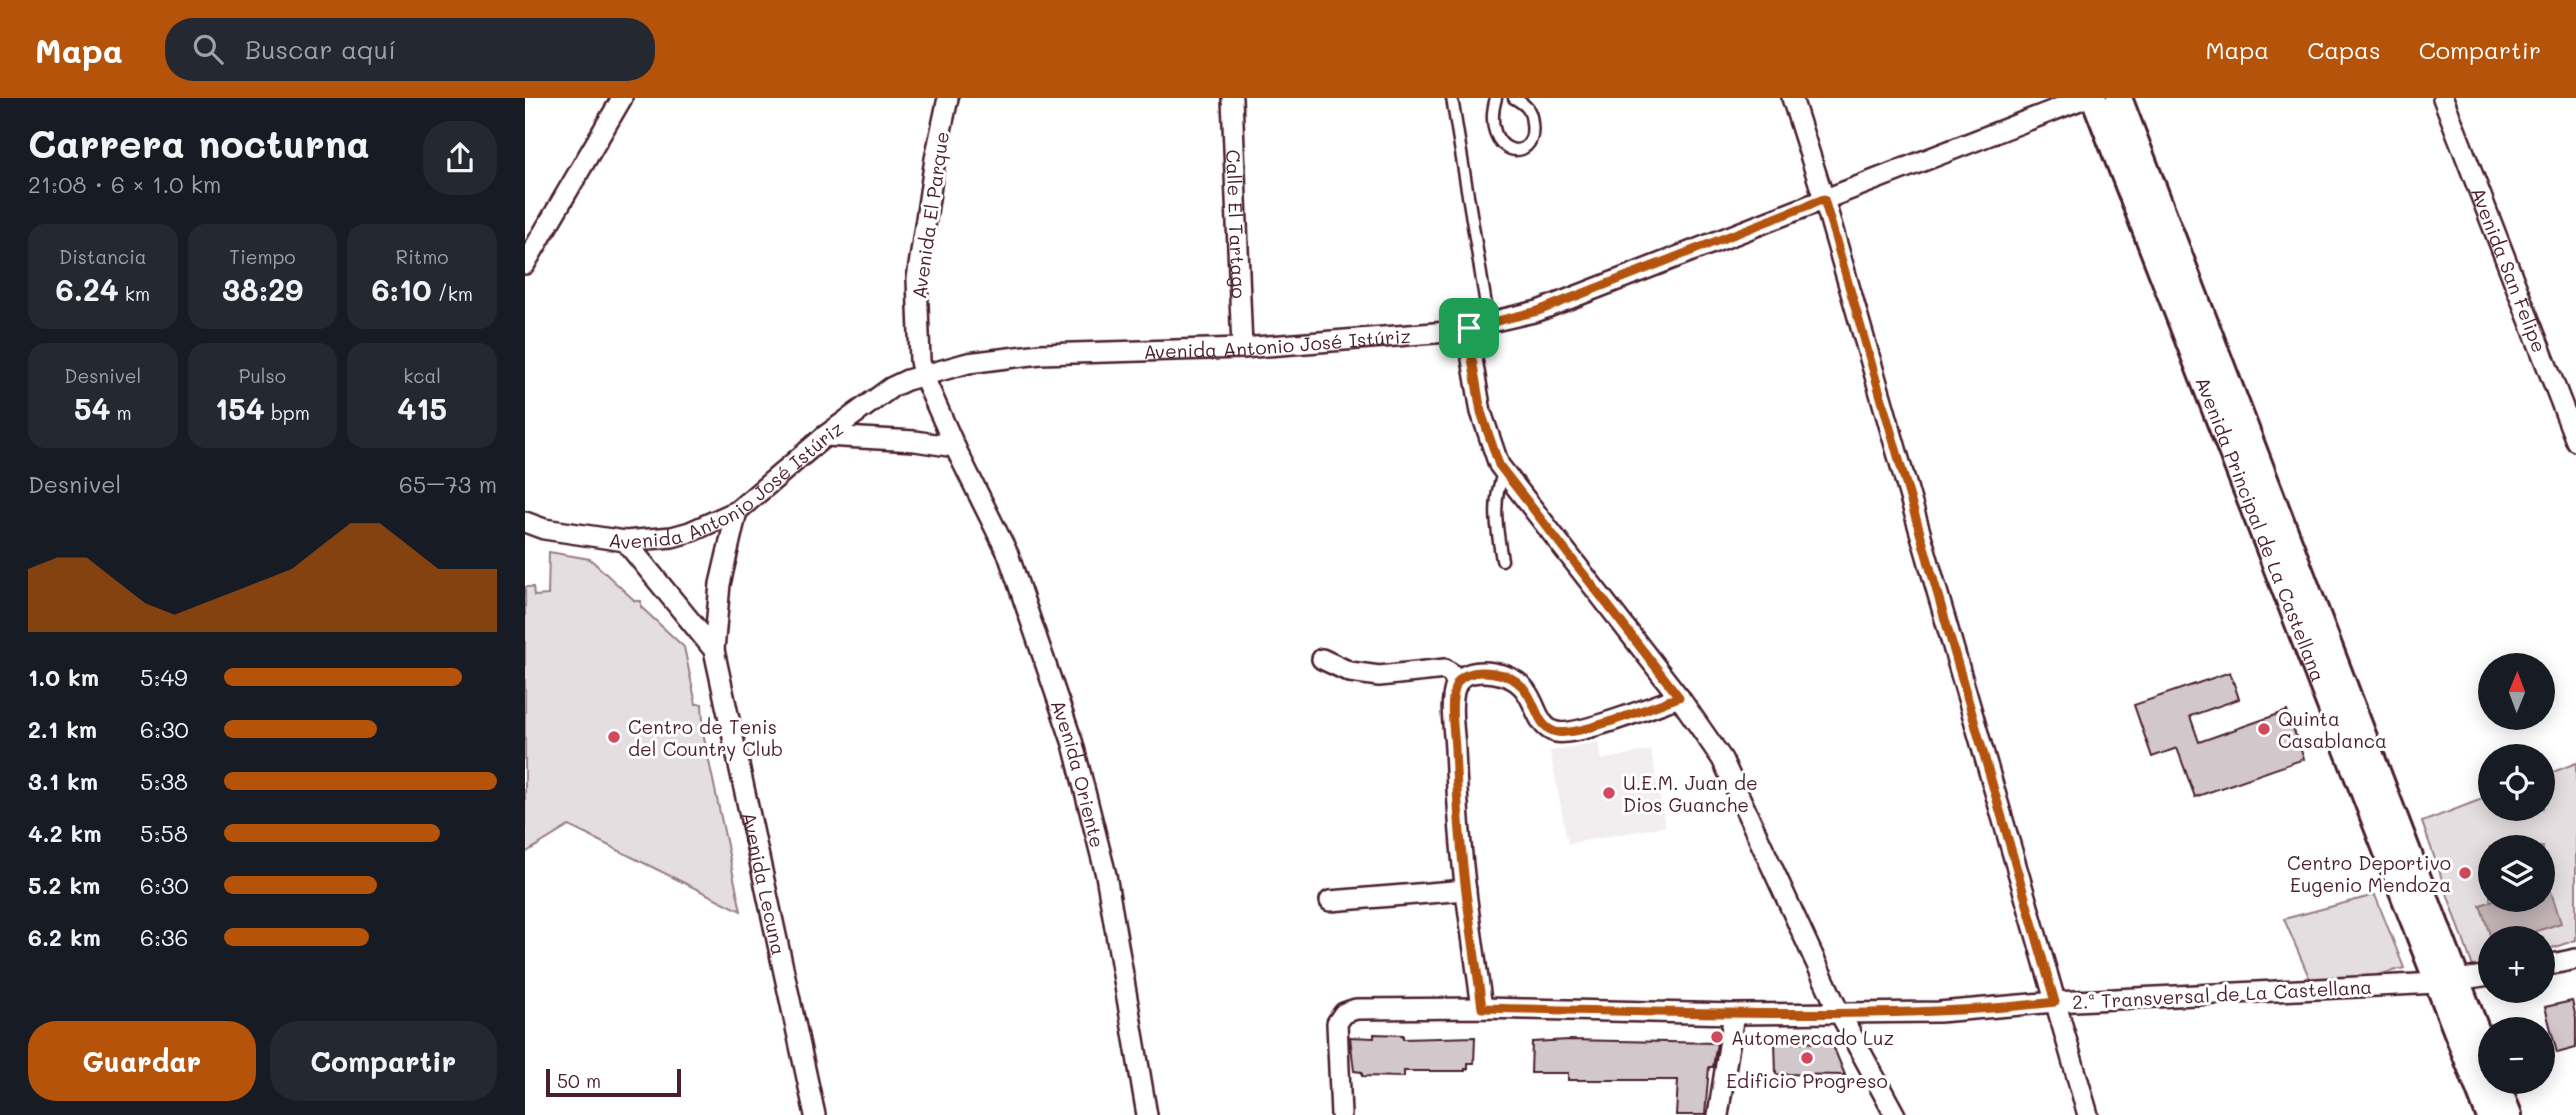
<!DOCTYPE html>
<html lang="es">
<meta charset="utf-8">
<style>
body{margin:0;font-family:Mali,sans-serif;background:#242831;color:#f1f3f6;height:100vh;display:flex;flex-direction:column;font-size:26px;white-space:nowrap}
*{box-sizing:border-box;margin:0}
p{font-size:23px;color:#9ea1a6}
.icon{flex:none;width:38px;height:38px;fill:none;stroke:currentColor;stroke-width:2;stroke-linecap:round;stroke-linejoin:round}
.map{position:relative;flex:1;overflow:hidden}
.details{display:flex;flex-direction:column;background:#171b24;width:525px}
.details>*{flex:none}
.needle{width:46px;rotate:1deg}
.tools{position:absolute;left:1953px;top:555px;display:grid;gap:14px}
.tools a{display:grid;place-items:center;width:77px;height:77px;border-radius:50%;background:#171b24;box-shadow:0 4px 18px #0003;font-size:35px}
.scale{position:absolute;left:21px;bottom:18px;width:135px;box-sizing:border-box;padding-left:7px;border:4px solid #4a1f2b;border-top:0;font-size:19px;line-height:24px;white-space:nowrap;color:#4a1f2b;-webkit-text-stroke:5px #fff;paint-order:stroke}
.pin{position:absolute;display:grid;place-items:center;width:60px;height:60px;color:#fff;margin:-30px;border-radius:14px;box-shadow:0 4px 10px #0006}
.round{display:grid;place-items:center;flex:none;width:74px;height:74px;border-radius:28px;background:#242831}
.overview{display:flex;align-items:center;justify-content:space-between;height:119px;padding:0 28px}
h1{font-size:38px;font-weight:700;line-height:52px}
.figures{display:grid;grid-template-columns:repeat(3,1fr);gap:10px;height:119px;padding:7px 28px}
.figures div{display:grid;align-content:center;border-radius:18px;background:#242831;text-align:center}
.figures b{font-size:30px;font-weight:700}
.figures small{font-size:19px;font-weight:400}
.figures p{font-size:19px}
.chart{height:196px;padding:14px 28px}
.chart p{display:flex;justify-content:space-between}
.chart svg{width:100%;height:126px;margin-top:7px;fill:#b45309;opacity:.7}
.button{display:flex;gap:14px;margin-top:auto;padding:14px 28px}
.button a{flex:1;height:80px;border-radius:28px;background:#b45309;color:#fff;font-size:28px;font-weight:700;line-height:80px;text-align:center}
.button a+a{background:#242831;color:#f1f3f6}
ul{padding:0 28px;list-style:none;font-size:23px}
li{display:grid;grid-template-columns:112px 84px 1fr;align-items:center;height:52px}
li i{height:18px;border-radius:9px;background:#b45309}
header{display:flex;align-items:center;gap:42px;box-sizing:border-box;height:98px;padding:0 35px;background:#b45309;color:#fff}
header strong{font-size:33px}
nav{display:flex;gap:38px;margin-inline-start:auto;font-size:24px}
.search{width:490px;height:63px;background:#242831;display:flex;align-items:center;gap:18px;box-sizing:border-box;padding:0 24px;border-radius:28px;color:#9ea1a6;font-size:26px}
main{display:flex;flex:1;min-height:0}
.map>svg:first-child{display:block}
.built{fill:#f2eeef}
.green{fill:#e5dee0;stroke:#987e86;stroke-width:2;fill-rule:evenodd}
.water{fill:#c1b3b6;stroke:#91787e;stroke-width:2}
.building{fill:#d2c7cb;stroke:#4a1f2b;stroke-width:2}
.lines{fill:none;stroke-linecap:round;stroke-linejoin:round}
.service-casing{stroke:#4a1f2b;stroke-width:15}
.minor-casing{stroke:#4a1f2b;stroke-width:24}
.tertiary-casing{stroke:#4a1f2b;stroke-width:30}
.service{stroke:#fff;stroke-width:10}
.minor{stroke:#fff;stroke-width:19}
.tertiary{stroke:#fff;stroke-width:24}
.route-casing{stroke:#fff;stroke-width:14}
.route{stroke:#b45309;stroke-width:9}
.poi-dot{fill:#d1495b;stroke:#fff;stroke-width:2.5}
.labels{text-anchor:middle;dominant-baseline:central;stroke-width:6;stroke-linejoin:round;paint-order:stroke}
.street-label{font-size:19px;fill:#4a1f2b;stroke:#fff}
.poi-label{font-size:19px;fill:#4a1f2b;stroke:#fff;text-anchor:start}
</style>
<header>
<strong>Mapa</strong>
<div class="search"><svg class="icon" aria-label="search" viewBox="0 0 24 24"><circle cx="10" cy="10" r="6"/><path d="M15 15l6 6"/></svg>Buscar aquí</div>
<nav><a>Mapa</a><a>Capas</a><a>Compartir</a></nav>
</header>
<main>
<section class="details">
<div class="overview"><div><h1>Carrera nocturna</h1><p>21:08 · 6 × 1.0 km</p></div><a class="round"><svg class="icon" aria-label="share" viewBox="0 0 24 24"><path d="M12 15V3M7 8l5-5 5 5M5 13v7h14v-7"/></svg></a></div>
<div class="figures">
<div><p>Distancia</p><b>6.24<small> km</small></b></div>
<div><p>Tiempo</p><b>38:29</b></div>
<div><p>Ritmo</p><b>6:10<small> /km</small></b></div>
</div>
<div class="figures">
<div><p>Desnivel</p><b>54<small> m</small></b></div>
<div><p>Pulso</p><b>154<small> bpm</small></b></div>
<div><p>kcal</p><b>415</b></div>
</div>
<div class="chart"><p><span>Desnivel</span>65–73 m</p>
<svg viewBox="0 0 160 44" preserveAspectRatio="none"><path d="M0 44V22L10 18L20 18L30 26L40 34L50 38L60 34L70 30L80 26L90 22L100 14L110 6L120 6L130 14L140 22L150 22L160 22V44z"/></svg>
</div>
<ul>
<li><b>1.0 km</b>5:49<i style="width:87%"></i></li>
<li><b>2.1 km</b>6:30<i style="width:56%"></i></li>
<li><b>3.1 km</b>5:38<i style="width:100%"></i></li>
<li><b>4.2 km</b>5:58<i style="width:79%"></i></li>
<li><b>5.2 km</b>6:30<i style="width:56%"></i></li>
<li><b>6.2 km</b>6:36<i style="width:53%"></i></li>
</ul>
<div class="button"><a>Guardar</a><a>Compartir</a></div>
</section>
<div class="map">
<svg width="2051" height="1017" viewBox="0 0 2051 1017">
<rect width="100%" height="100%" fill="#fff"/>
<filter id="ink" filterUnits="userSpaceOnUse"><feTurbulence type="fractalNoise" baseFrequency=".0143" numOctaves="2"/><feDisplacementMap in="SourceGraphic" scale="14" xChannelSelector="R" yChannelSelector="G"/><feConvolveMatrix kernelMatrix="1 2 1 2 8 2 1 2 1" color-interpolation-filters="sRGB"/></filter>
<g filter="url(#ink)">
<path class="built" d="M1073 644 1077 662 1126 652 1140 728 1043 746 1025 653Z"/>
<path class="green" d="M24 454 65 461 110 503H116V509L159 549 171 606H177L179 640 216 813 44 728 0 755V489H8L9 498 23 497Z
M2051 665V842L2018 853V840H1965V866L1948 869 1897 724 1965 698V710H2018V678ZM1965 749H2018V802H1965Z
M1850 797 1879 870 1790 893 1759 821Z"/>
<path class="water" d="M2023 784 2036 825 1991 840H1966L1955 807 1971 802H2018V786Z"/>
<path class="building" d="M1705 574 1714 601 1665 618 1674 644 1762 613 1779 661 1670 699 1652 650 1627 659 1609 607Z
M2047 903 2051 920V950L2032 955 2020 909Z
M849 936 878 937V941L950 939 949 965H943V971H940V973H879V979L837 978V974L829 973 825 939 849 940Z
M1044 942 1192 945 1188 969H1184L1180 1017H1151L1153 982H1043V975H1006L1007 944Z
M1250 944 1307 945 1320 977 1251 976Z"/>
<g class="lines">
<defs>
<path id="service" d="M927 0 964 225
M971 0C954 58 1013 69 1007 25 1006 11 1001 7 989 0
M977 462C972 432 966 403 979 374"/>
<g id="minor">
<path id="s1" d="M423 0 410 61 392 181 395 263 398 277 430 349 483 456 548 646 581 777 622 1017"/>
<path id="s2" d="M707 0 717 250"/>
<path d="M1267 0 1299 101 1563 1017"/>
<path id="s3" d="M1918 0 2051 343"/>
<path d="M0 166 97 0"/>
<path d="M945 230 947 261 956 314 974 367 1154 599 1197 661 1312 910 1370 1017"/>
<path d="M300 338 390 343 430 349"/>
<path id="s4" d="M212 413 195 486 189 552 290 1017"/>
<path id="s5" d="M0 424 19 431 100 443 147 439 165 434 212 413 300 338 367 289 382 282 443 265 515 256 717 250 922 234 1013 213 1560 0"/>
<path d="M100 443 189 552"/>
<path d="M797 561 825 574 854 578 920 571 927 576 932 586"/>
<path d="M805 803 941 792"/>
<path d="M2018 868 2051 861"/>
<path d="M957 910C952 872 946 833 941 794 935 747 932 698 930 651 929 631 924 605 931 587 937 573 957 573 969 575 1017 582 1003 627 1031 634 1052 639 1131 607 1154 599"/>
<path d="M816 1017 812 925 819 915 831 911 957 910 1209 916 1414 914 1530 904 1912 885 1965 877"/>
<path d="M1193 1017 1209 916"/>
</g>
<g id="tertiary">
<path id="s6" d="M1569 0 1964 1017"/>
<path d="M1594 0 1965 968"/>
<path d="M1971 984 1984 1017"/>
</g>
</defs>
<use href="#service" class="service-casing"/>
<use href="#minor" class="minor-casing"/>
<use href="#tertiary" class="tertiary-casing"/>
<use href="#service" class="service"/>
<use href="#minor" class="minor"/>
<use href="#tertiary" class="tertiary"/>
</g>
</g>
<g class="lines" filter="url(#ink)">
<defs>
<path id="route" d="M1299 101 1530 904C1468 912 1406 914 1344 915 1215 917 1086 913 957 910 952 871 946 833 941 794 935 747 932 698 930 651 929 631 924 605 931 587 937 573 957 573 969 575 1017 582 1003 627 1031 634 1052 639 1131 607 1154 599L974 367 956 314 947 261 944 230 1013 213Z"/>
</defs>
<use href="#route" class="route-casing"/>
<use href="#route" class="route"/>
</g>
<g class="poi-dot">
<circle cx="1739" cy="631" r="7"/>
<circle cx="89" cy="639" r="7"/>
<circle cx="1084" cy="695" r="7"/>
<circle cx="1940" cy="775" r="7"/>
<circle cx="1192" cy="939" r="7"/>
<circle cx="1282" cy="960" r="7"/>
</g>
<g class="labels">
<g class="street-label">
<text transform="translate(405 117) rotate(-82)">Avenida El Parque</text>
<text stroke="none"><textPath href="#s2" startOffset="126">Calle El Tartago</textPath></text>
<text stroke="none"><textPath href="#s3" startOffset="184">Avenida San Felipe</textPath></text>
<text stroke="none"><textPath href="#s5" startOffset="808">Avenida Antonio José Istúriz</textPath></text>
<text stroke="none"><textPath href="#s5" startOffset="220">Avenida Antonio José Istúriz</textPath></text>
<text stroke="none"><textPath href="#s6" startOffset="462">Avenida Principal de La Castellana</textPath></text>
<text stroke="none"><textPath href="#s1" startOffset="709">Avenida Oriente</textPath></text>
<text stroke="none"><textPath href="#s4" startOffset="380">Avenida Lecuna</textPath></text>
<text transform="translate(1697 896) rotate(-3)">2.ª Transversal de La Castellana</text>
</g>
<g class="poi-label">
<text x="1753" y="620">Quinta<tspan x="1753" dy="22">Casablanca</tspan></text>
<text x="103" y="628">Centro de Tenis<tspan x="103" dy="22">del Country Club</tspan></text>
<text x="1098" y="684">U.E.M. Juan de<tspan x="1098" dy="22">Dios Guanche</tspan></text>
<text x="1926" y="764" text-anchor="end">Centro Deportivo<tspan x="1926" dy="22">Eugenio Mendoza</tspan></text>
<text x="1206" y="939">Automercado Luz</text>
<text x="1282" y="982" text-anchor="middle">Edificio Progreso</text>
</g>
</g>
</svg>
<div class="tools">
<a><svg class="needle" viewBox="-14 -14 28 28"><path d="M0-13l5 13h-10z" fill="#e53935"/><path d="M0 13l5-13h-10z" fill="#9ea1a6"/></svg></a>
<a><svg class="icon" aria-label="locate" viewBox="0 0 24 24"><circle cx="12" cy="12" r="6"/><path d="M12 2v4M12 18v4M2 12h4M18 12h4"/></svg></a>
<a><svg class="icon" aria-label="layers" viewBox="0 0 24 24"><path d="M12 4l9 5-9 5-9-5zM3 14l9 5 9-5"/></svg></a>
<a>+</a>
<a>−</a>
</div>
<div class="scale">50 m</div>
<div class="pin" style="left:944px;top:230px;background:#1e9e55"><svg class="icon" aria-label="arrive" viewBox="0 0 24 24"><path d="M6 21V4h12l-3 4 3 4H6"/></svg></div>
</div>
</main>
